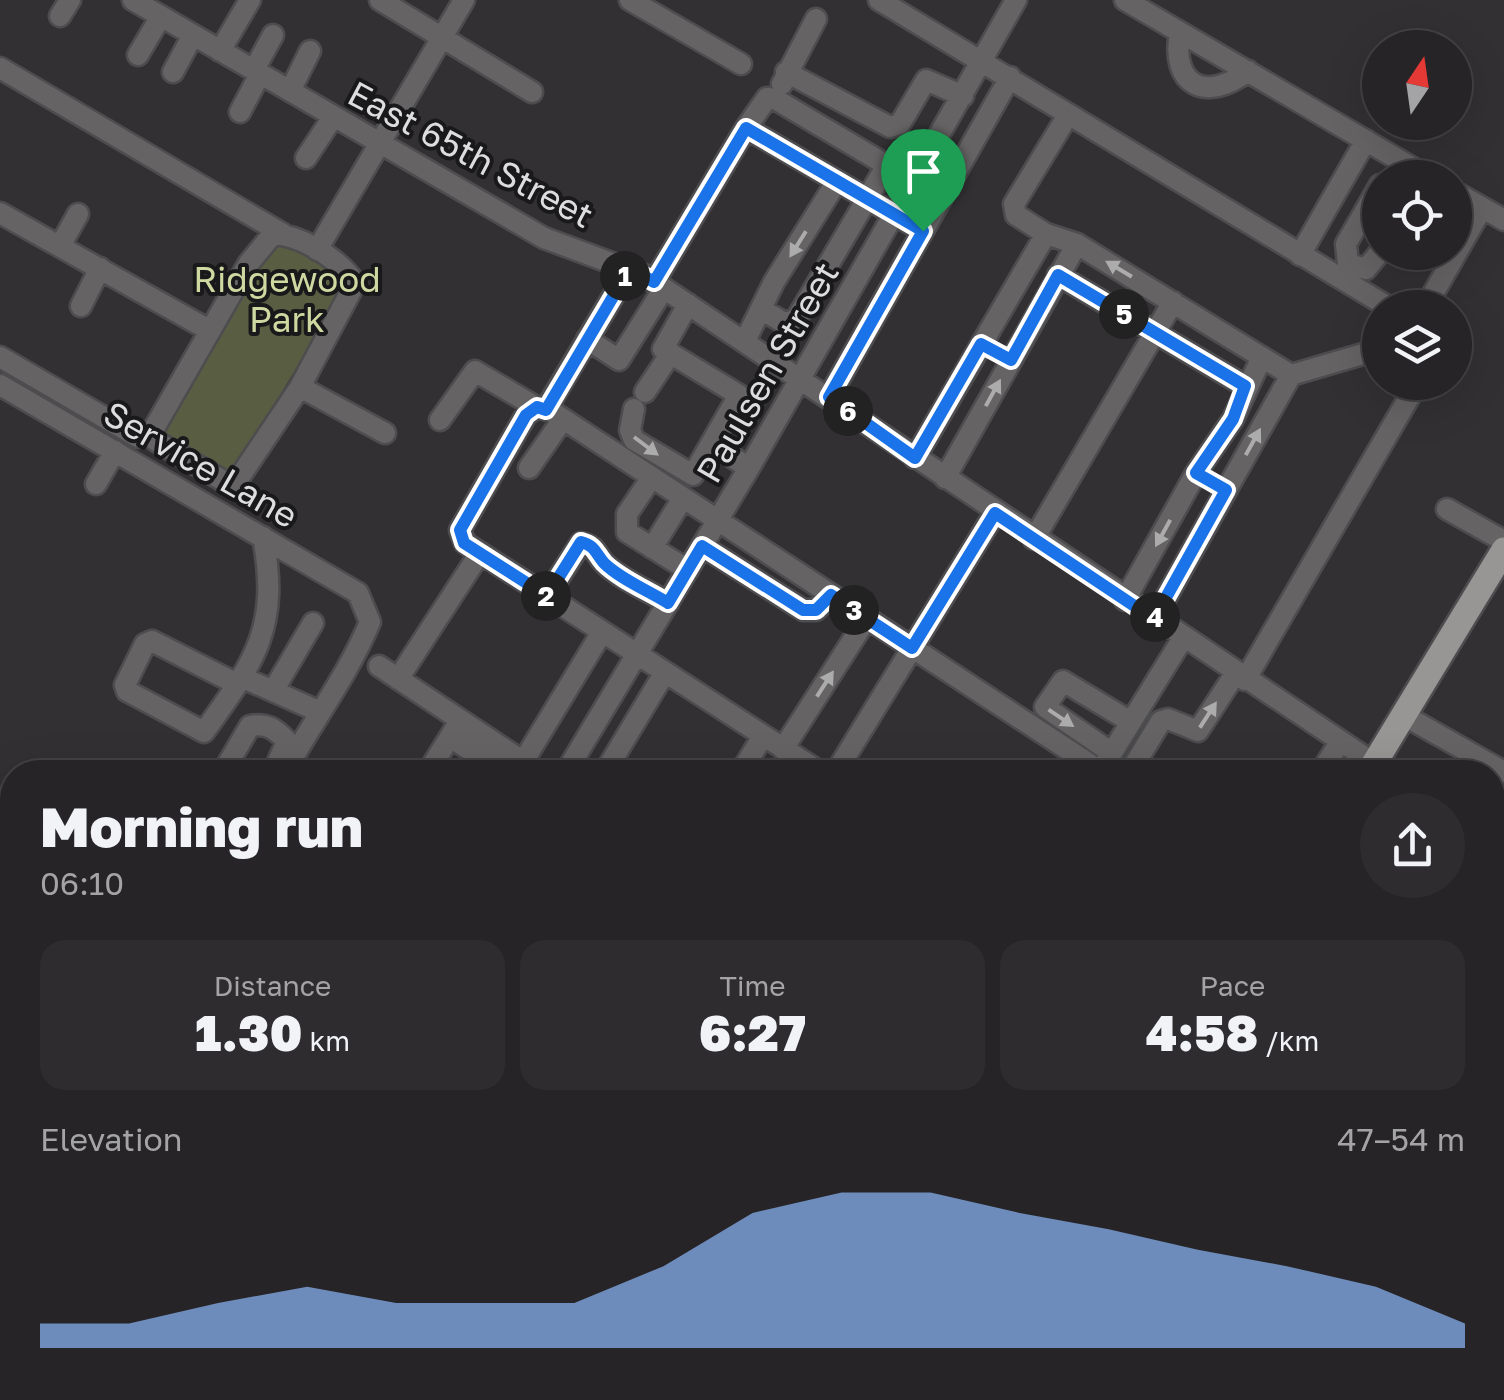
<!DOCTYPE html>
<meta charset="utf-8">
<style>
body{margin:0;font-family:"Golos Text",sans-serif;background:#2e2c2e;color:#f1f3f6;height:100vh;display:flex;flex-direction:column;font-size:38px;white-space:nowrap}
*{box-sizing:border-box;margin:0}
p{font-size:32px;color:#a4a4a7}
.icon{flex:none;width:55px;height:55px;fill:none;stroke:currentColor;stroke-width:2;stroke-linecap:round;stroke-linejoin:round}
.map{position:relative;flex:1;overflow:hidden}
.drawer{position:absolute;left:0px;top:760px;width:1505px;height:640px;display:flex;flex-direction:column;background:#262426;border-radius:40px 40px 0 0;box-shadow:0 10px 40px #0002,0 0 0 2px #424143}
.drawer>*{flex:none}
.needle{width:65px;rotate:13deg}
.buttons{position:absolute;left:1362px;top:30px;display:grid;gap:20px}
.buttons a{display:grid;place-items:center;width:110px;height:110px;border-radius:50%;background:#262426;box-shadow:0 10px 40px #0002,0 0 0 2px #424143;font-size:50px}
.pin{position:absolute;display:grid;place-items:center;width:85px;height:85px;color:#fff;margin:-102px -42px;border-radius:50% 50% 50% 0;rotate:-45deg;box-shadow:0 0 10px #0007}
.pin .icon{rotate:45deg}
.km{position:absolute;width:50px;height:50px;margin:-25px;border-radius:50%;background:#222;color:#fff;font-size:28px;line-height:50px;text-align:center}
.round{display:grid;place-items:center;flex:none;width:105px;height:105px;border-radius:52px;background:#2e2c2e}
.summary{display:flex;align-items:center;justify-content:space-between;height:170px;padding:0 40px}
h1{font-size:55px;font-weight:800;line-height:75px}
.figures{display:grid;grid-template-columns:repeat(3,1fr);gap:15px;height:170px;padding:10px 40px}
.figures div{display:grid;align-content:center;border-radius:25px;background:#2e2c2e;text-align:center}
.figures b{font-size:50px;font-weight:800}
.figures small{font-size:28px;font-weight:400}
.figures p{font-size:28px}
.chart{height:280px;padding:20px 40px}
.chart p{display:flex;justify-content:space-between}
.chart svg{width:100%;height:180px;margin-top:10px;fill:#8cb9fc;opacity:.7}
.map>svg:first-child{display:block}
.green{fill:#595e43}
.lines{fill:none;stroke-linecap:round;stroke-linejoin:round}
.minor-tunnel{stroke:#4c4a4d;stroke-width:20;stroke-dasharray:20 10;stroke-linecap:butt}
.minor-casing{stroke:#4d4c4e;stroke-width:25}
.major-casing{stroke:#4d4c4e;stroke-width:30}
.highway-casing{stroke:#4d4c4e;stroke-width:35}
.minor{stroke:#656364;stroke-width:20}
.major{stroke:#989595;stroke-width:25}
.highway{stroke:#aca8a9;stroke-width:30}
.oneway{fill:#adacad}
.route-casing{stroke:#fff;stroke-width:20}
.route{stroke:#1a73e8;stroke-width:12}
.labels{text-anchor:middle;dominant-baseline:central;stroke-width:8;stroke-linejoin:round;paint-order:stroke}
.street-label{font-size:35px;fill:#dddcde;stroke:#19181a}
.park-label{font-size:35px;fill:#ced8a1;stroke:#19181a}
</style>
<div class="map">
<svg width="1504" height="1400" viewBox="0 0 1504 1400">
<rect width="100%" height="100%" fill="#323033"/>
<path class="green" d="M278 240 341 277 342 293 238 464 224 472 161 431 268 245Z"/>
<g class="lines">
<path class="minor-tunnel" d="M11 1033 12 1034"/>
<defs>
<path id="minor" d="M133 0 544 238 644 275 1375 764
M380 0 532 92
M630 0 741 64
M879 0 1390 308
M1125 0 1430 178
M60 16 70 0
M1180 32C1170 86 1206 103 1248 71
M220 51 250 0
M138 55 161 16
M0 68 283 234
M254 70 273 35
M173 72 193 35
M786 72 890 127 900 124 926 80 963 96
M782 84 816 19
M290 91 310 51
M240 112 260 74
M746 128 767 98 775 99 883 163 884 170 797 318 786 324 761 309
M306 158 333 117
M1380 185 1346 244 1348 264 1366 269 1380 252
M1455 192 1504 220
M0 213 209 330
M273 234C300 235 333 256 350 276L351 291 300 387 237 481 227 483 156 441 152 432 249 263Z
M1046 234 1016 215 1014 204 1068 115
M60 246 78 214
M317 250 464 0
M1300 255 1366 140
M1058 275 1245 386
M654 282 746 128 923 231
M81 306 100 268
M1425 308 1482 208
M587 339 619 360 664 288
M745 341 774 282 837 181
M0 357 138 437 152 432
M0 385 358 593 370 622C348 675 312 722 285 772
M300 387 385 433
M645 392 671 353
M829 397 1010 77
M546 409 630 268
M634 409 630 430 634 440 693 475 739 395 663 349 688 304
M440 420 475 371 536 407
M712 444 749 468
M915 458 1046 234 1077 244 1291 375 1380 349
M529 468 563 419
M652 477 627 514V532L688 570
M945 478 1077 244
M96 484 115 451
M1447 509 1504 541
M1034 539 1173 302
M702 546 803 610H816L831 595
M652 548 683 498
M547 596 581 543C596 546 595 553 604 563 620 579 649 591 668 603
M1125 600 1196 473 1233 419 1262 357
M1154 619 1291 375
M379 666 539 772
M241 677 273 691 313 623
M398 679 480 553
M1245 680 1418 382
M237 684 152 641 145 644 125 685 127 691 204 732C255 661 280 628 263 537
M273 691 318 711
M1405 716 1504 772
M460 720 450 737 504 772
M783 749 867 618
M1112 753 1045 707 1063 681 1131 722
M523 762 602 632
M1105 764 1183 638
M223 772 250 726C268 723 275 729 287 741L276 766
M428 772 450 737
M566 772 749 468 1016 0
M605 772 665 672
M741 772 763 736
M820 772 465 543 460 530 526 415 537 407 551 411 1102 772
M836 772 995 513
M1130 772 1161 721 1168 719 1198 731 1235 674
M1321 772 1340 742
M1492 1049 1504 1027
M0 1053 6 1042
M0 1084 12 1092
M1492 1181 1504 1188
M1492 1228 1504 1235
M0 1232 12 1211
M12 1315V1339
M1492 1352 1504 1333
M0 1387 12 1369
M311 1388 330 1400
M355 1388 374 1400
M580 1388 599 1400
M637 1388 656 1400
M912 1388 931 1400
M1139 1388 1160 1400
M1450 1388 1470 1400
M96 1400 103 1388
M182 1400 190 1388
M233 1400 239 1388
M415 1400 422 1388
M452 1400 460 1388
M484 1400 491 1388
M526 1400 534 1388
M713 1400 721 1388"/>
<path id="major" d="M1369 772 1504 550
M986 1400 993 1388"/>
<path id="highway" d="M0 1393 12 1400"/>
</defs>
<use href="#minor" class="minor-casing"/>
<use href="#major" class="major-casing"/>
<use href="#highway" class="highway-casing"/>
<use href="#minor" class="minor"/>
<use href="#major" class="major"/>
<use href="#highway" class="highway"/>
</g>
<defs><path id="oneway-solid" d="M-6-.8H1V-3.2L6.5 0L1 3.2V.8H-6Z" transform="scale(2.5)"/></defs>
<g class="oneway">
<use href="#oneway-solid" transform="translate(798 244) rotate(122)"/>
<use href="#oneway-solid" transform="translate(1119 269) rotate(-149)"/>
<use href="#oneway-solid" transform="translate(993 393) rotate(-61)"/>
<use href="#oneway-solid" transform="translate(1253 442) rotate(-61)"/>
<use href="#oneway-solid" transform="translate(646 446) rotate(37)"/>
<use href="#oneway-solid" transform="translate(1163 533) rotate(119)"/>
<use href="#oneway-solid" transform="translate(825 684) rotate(-57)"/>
<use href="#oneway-solid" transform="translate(1208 715) rotate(-57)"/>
<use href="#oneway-solid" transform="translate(1061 718) rotate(34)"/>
</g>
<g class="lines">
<defs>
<path id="route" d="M746 128 923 231 829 397 915 458 981 344 1011 360 1058 275 1245 386 1233 419 1196 473 1226 490 1154 619 995 513 912 648 831 595 816 610H803L702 546 668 603C649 591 620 579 604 563 595 553 596 546 581 542L547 596 464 543 460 530 526 415 537 407 546 410 630 268 654 282Z"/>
</defs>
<use href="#route" class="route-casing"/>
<use href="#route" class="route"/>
</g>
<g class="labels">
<g class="street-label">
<text transform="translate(471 154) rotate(28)">East 65th Street</text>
<text transform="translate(767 372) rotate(-60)">Paulsen Street</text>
<text transform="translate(201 464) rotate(30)">Service Lane</text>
</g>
<g class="park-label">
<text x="287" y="279">Ridgewood<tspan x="287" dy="40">Park</tspan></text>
</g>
</g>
</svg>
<div class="buttons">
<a><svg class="needle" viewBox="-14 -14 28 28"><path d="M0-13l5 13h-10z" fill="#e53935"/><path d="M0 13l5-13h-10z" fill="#a4a4a7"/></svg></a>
<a><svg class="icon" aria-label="locate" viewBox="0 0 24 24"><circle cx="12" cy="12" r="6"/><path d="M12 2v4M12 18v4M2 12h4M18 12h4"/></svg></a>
<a><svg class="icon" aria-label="layers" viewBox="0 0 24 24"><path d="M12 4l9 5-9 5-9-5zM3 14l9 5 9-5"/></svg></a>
</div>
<div class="pin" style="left:923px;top:231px;background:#1e9e55"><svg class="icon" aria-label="arrive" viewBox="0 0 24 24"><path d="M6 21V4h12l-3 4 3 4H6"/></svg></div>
<b class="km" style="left:625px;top:276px">1</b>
<b class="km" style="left:546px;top:596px">2</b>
<b class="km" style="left:854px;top:610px">3</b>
<b class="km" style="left:1155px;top:617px">4</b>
<b class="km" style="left:1124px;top:314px">5</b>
<b class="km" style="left:848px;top:411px">6</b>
<section class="drawer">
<div class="summary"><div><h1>Morning run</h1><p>06:10</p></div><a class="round"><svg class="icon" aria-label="share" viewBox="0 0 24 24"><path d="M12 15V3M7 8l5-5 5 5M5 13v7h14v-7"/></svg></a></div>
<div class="figures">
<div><p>Distance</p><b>1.30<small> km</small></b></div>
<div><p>Time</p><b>6:27</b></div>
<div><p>Pace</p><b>4:58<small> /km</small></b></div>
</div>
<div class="chart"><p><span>Elevation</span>47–54 m</p>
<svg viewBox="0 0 160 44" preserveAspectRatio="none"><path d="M0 44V38L10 38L20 33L30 29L40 33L50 33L60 33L70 24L80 11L90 6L100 6L110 11L120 15L130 20L140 24L150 29L160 38V44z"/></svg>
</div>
</section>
</div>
